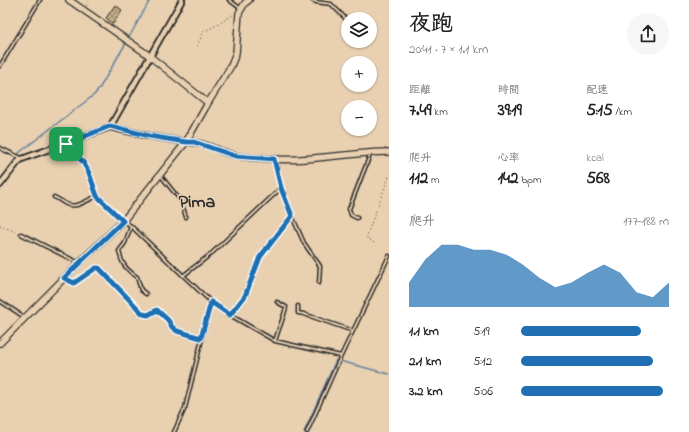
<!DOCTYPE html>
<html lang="zh-TW">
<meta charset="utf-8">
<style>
body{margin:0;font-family:"Indie Flower","LXGW WenKai TC",sans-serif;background:#f6f6f6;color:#222;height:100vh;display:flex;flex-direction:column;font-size:15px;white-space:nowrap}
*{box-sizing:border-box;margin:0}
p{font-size:13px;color:#767676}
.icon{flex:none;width:22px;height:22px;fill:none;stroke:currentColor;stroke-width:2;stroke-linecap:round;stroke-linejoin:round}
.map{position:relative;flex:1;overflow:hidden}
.sheet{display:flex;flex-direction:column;background:#fff;width:300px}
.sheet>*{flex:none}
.controls{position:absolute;left:341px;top:12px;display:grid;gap:8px}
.controls a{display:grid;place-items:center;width:36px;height:36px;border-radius:50%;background:#fff;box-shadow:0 1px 3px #0004;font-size:20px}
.pin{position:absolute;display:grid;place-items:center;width:34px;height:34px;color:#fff;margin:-17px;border-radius:8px;box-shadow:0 2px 6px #0006}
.round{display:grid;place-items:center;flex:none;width:42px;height:42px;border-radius:21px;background:#f6f6f6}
.overview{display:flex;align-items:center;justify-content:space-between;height:68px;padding:0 20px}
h1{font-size:22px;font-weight:700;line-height:30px}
.figures{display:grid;grid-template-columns:repeat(3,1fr);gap:6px;height:68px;padding:4px 20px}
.figures div{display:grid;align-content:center}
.figures b{font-size:17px;font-weight:700}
.figures small{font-size:11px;font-weight:400}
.figures p{font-size:11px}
.chart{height:112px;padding:8px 20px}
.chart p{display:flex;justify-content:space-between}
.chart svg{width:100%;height:72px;margin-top:4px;fill:#1f6fb2;opacity:.7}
ul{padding:0 20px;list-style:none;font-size:13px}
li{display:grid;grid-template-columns:64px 48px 1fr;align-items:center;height:30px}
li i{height:10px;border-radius:5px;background:#1f6fb2}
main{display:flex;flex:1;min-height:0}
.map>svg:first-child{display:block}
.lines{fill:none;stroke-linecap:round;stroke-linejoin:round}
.stream{stroke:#68849e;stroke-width:1.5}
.building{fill:url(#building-cross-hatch);stroke:#2b2b2b}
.service-casing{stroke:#2b2b2b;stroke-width:5}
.minor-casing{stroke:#2b2b2b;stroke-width:8}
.tertiary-casing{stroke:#2b2b2b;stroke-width:8}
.path{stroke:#2b2b2b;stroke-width:1;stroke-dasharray:1 3;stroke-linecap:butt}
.service{stroke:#e8d0b0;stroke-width:2}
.minor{stroke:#e8d0b0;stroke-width:4.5}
.tertiary{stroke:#e8d0b0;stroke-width:5.5}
.route-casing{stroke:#fff;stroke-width:8}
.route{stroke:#1f6fb2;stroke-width:5}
.labels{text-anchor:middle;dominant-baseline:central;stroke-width:3.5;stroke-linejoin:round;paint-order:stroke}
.quarter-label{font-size:18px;font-weight:bold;fill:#2b2b2b;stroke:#e8d0b0}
</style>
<main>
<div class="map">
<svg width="389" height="432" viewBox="0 0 389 432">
<defs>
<pattern id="building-cross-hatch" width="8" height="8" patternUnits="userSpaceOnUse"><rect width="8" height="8" fill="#c4aa85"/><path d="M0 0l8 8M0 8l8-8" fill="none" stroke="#9f8b6d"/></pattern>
</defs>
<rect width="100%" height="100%" fill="#e8d0b0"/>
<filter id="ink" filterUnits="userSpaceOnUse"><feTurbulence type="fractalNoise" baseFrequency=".025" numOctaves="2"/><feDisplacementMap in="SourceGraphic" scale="8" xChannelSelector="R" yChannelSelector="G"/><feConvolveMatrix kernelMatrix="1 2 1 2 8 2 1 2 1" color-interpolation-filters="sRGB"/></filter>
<g filter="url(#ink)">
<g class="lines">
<path class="stream" d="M128 39 150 0
M0 181 20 152 94 95 99 89 126 43
M304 432 336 360 389 374"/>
</g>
<path class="building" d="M115 5 122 10 113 24 106 18Z"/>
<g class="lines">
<defs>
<path id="service" d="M229 0 240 8
M312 0 316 2 331 4 348 21
M0 66 40 0
M66 144 83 162 89 173 97 196 116 215 131 226 211 302 230 315 275 341 341 356
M0 148 21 158
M161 176 181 201 186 217
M54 197C59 199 62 202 66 204 77 209 87 200 97 196
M292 216 304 243 320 266 319 283
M357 218 351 215 349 209 370 155
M131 226 125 243 119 251C122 265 126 269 137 277L141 290 146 294
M21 234 77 262
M184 275 211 254 281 188
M0 301 24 317
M298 306V313L304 314 353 331
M230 315 245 296 260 257 292 216 281 188 275 161
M275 341C278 330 284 317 286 307L277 302
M174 432 185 408 211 302
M307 432 341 356 389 256"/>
<path id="minor" d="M110 127 182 0
M0 185 18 162 22 159 110 127 149 136 186 142"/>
<path id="tertiary" d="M69 0 147 54 208 103
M186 142C202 141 218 151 233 155 245 158 260 158 273 159 311 162 350 152 389 152
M0 343 79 263 123 221 186 142 208 103 231 66 236 53 239 13 245 3 249 0"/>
</defs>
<use href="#service" class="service-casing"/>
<use href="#minor" class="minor-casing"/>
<use href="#tertiary" class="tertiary-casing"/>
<path class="path" d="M86 6 90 0
M197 46 204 31 214 27 234 14
M0 225 18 233
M377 245 367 238 368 232 389 176
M69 281 74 283C82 280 90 267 99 268L143 314 148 315 157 310 168 320 172 327 177 331 199 337"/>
<use href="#service" class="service"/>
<use href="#minor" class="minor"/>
<use href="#tertiary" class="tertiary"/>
</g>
</g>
<g class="lines" filter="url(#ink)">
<defs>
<path id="route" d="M110 126 149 136 186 142H194L235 156 274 159 281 188 292 216 260 257 245 296 230 315 211 302 201 338 177 331 172 327 168 320 157 310 148 315 143 314 99 268H96L93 270 74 283 64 278 123 221 97 196 89 173 83 162 66 144Z"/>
</defs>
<use href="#route" class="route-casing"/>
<use href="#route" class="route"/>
</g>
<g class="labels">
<g class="quarter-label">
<text x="197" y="203">Pima</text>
</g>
</g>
</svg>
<div class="controls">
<a><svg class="icon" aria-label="layers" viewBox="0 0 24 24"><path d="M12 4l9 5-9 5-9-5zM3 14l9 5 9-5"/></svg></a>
<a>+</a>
<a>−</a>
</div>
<div class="pin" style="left:66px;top:144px;background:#1e9e55"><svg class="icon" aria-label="arrive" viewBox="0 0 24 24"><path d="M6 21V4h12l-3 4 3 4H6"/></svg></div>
</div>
<section class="sheet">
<div class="overview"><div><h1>夜跑</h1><p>20:41 · 7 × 1.1 km</p></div><a class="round"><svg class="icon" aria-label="share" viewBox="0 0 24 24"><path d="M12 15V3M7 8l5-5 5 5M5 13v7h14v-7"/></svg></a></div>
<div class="figures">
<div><p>距離</p><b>7.49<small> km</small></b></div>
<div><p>時間</p><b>39:19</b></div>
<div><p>配速</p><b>5:15<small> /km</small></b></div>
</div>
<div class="figures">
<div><p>爬升</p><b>112<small> m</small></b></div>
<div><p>心率</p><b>142<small> bpm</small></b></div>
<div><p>kcal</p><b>568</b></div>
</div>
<div class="chart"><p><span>爬升</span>177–188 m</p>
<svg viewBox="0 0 160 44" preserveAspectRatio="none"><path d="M0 44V29L10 15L20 6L30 6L40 9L50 9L60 12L70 18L80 26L90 32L100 29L110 23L120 18L130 23L140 35L150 38L160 29V44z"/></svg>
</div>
<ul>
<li><b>1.1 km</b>5:19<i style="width:81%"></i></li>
<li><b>2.1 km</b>5:12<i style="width:89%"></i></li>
<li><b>3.2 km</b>5:06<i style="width:96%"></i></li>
</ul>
</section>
</main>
